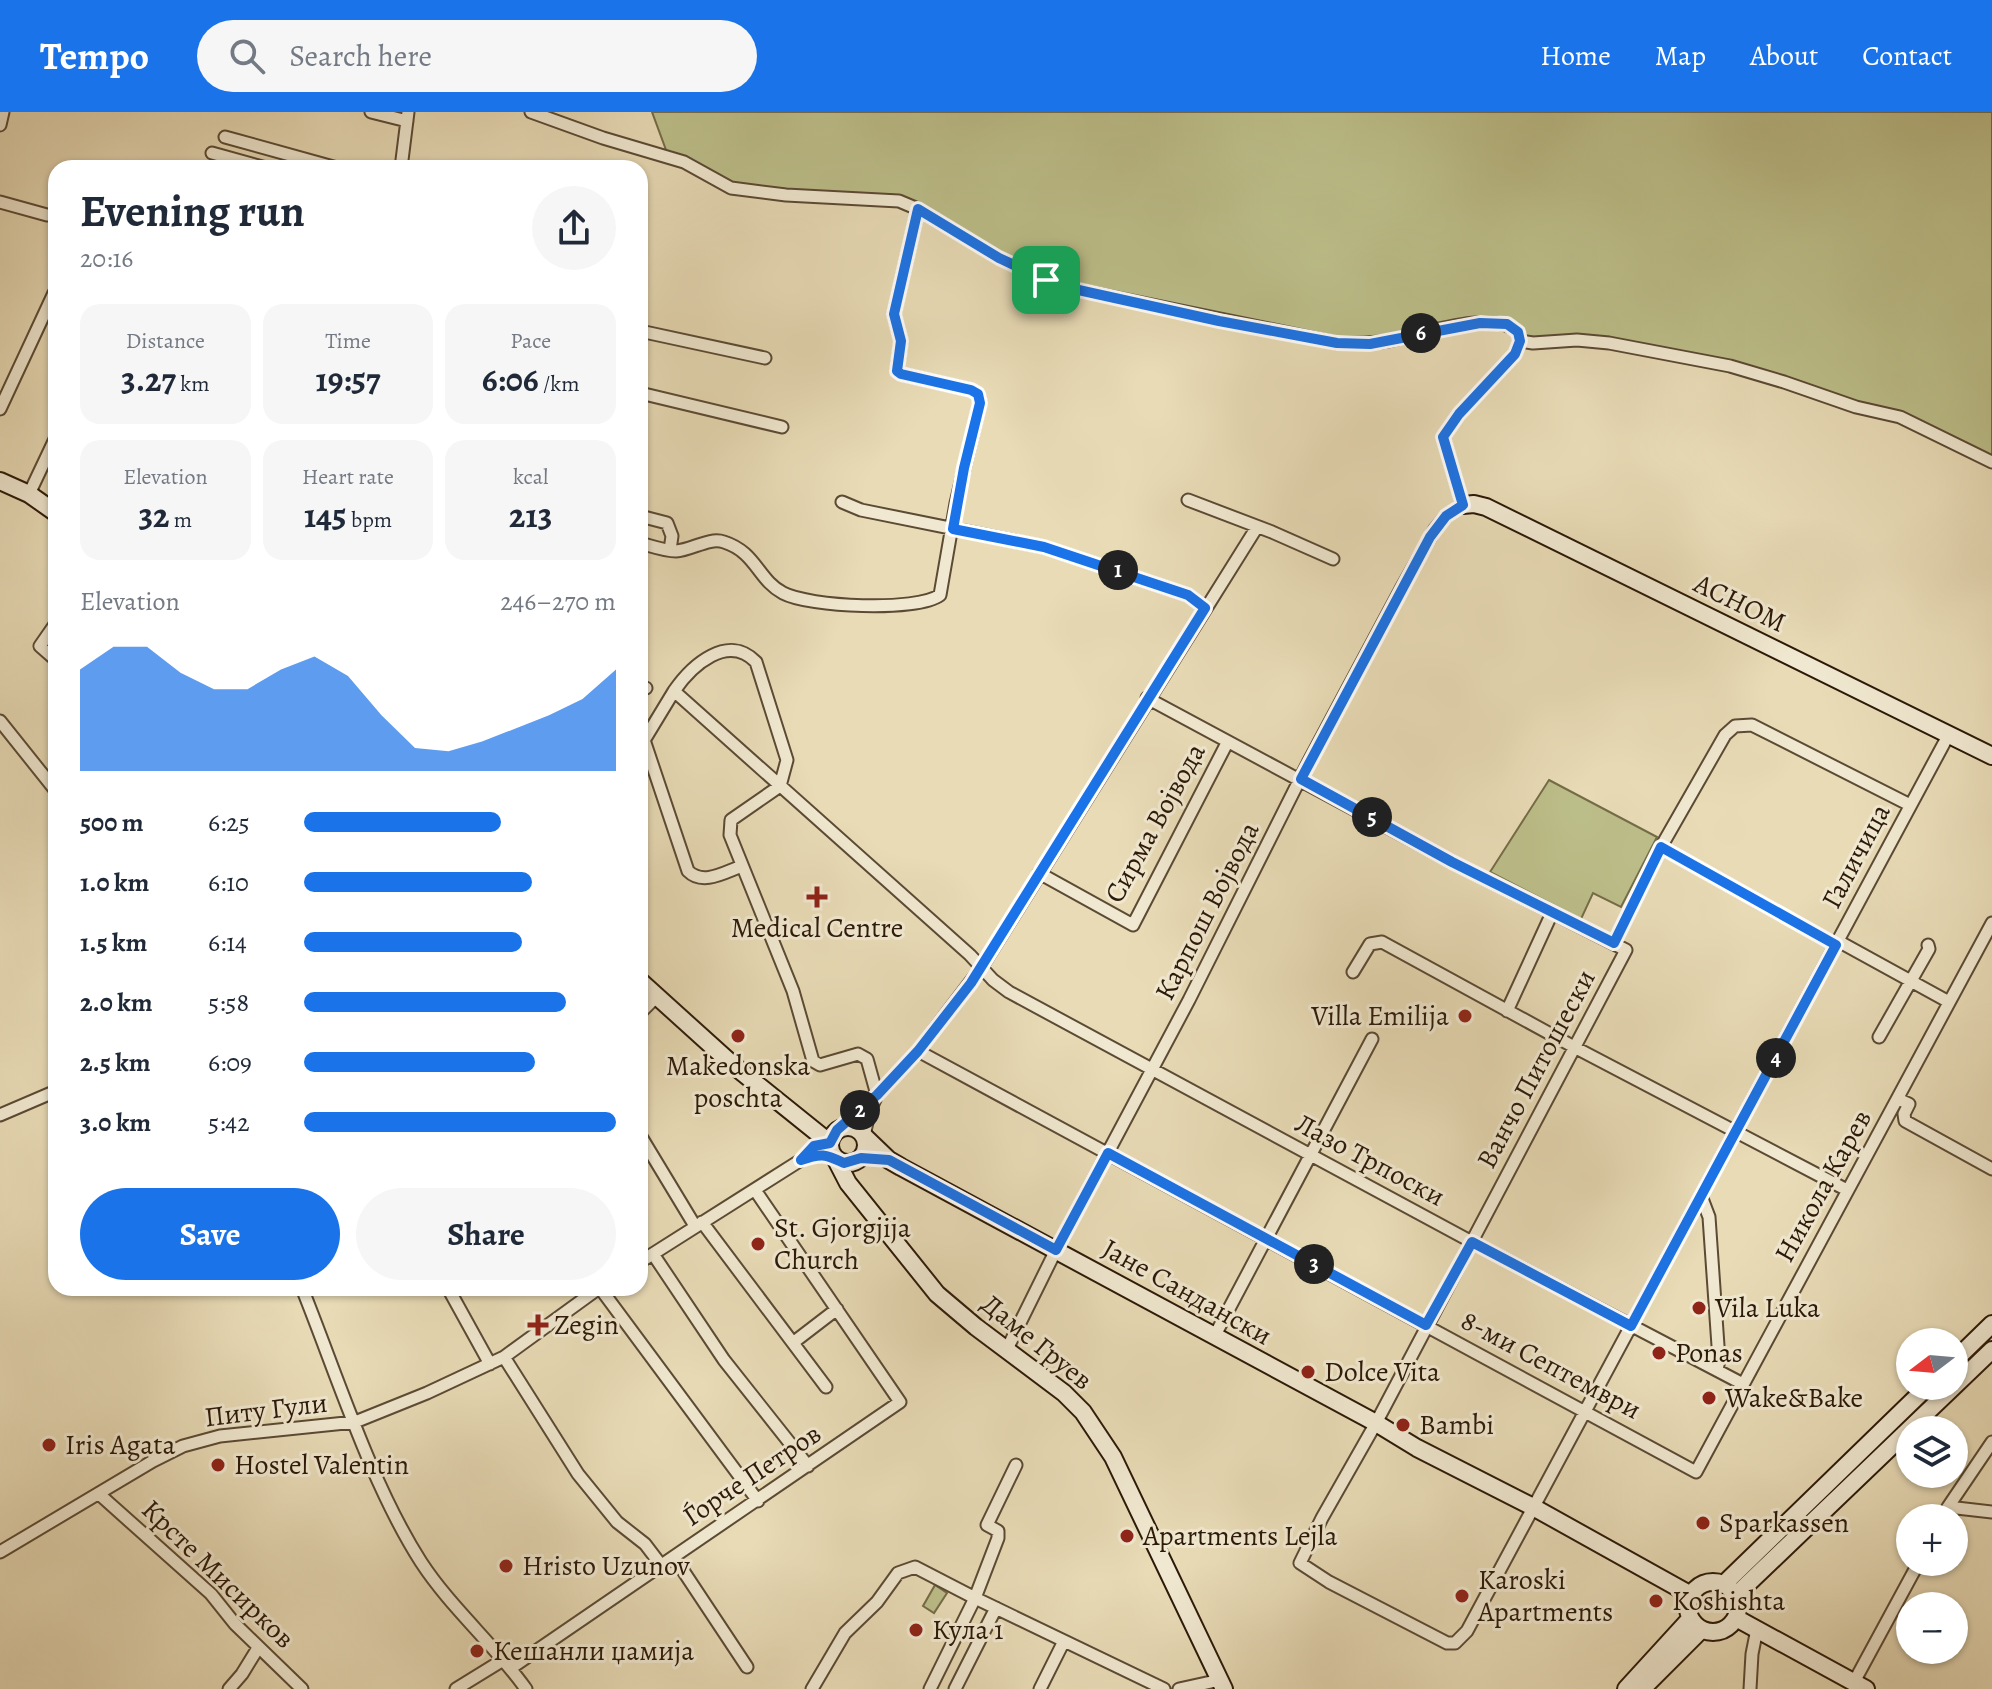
<!DOCTYPE html>
<meta charset="utf-8">
<style>
body{margin:0;font-family:Alegreya,serif;background:#f6f6f7;color:#1f2937;height:100vh;display:flex;flex-direction:column;font-size:30px;white-space:nowrap}
*{box-sizing:border-box;margin:0}
p{font-size:26px;color:#747a83}
.icon{flex:none;width:44px;height:44px;fill:none;stroke:currentColor;stroke-width:2;stroke-linecap:round;stroke-linejoin:round}
.map{position:relative;flex:1;overflow:hidden}
.panel{position:absolute;left:48px;top:48px;width:600px;height:1136px;display:flex;flex-direction:column;background:#fff;border-radius:24px;box-shadow:0 2px 6px #0004}
.panel>*{flex:none}
.needle{width:52px;rotate:254deg}
.controls{position:absolute;left:1896px;top:1216px;display:grid;gap:16px}
.controls a{display:grid;place-items:center;width:72px;height:72px;border-radius:50%;background:#fff;box-shadow:0 2px 6px #0004;font-size:40px}
.pin{position:absolute;display:grid;place-items:center;width:68px;height:68px;color:#fff;margin:-34px;border-radius:16px;box-shadow:0 4px 12px #0006}
.km{position:absolute;width:40px;height:40px;margin:-20px;border-radius:50%;background:#222;color:#fff;font-size:22px;line-height:40px;text-align:center}
.round{display:grid;place-items:center;flex:none;width:84px;height:84px;border-radius:42px;background:#f6f6f7}
.headline{display:flex;align-items:center;justify-content:space-between;height:136px;padding:0 32px}
h1{font-size:44px;font-weight:700;line-height:60px}
.stats{display:grid;grid-template-columns:repeat(3,1fr);gap:12px;height:136px;padding:8px 32px}
.stats div{display:grid;align-content:center;border-radius:20px;background:#f6f6f7;text-align:center}
.stats b{font-size:34px;font-weight:700}
.stats small{font-size:22px;font-weight:400}
.stats p{font-size:22px}
.chart{height:224px;padding:16px 32px}
.chart p{display:flex;justify-content:space-between}
.chart svg{width:100%;height:144px;margin-top:8px;fill:#1a73e8;opacity:.7}
.action{display:flex;gap:16px;margin-top:auto;padding:16px 32px}
.action a{flex:1;height:92px;border-radius:48px;background:#1a73e8;color:#fff;font-size:32px;font-weight:700;line-height:92px;text-align:center}
.action a+a{background:#f6f6f7;color:#1f2937}
ul{padding:0 32px;list-style:none;font-size:26px}
li{display:grid;grid-template-columns:128px 96px 1fr;align-items:center;height:60px}
li i{height:20px;border-radius:10px;background:#1a73e8}
header{display:flex;align-items:center;gap:48px;box-sizing:border-box;height:112px;padding:0 40px;background:#1a73e8;color:#fff}
header strong{font-size:38px}
nav{display:flex;gap:44px;margin-inline-start:auto;font-size:28px}
.search{width:560px;height:72px;background:#f6f6f7;display:flex;align-items:center;gap:20px;box-sizing:border-box;padding:0 28px;border-radius:44px;color:#747a83;font-size:30px}
.map>svg:first-child{display:block}
.green{fill:#bcbe89;stroke:#746c48;stroke-width:2}
.lines{fill:none;stroke-linecap:round;stroke-linejoin:round}
.street-casing{stroke:#5b4a34;stroke-width:15}
.secondary-casing{stroke:#2c1908;stroke-width:20}
.street{stroke:#f0e8d0;stroke-width:11}
.secondary{stroke:#f0e8d0;stroke-width:16}
.route-casing{stroke:#fff;stroke-width:16}
.route{stroke:#1a73e8;stroke-width:10}
.poi-dot{fill:#8f2418;stroke:#f0e8d0;stroke-width:3}
.labels{text-anchor:middle;dominant-baseline:central;stroke-width:6;stroke-linejoin:round;paint-order:stroke}
.street-label{font-size:28px;fill:#2c1908;stroke:#f0e8d0}
.poi-label{font-size:28px;fill:#2c1908;stroke:#f0e8d0;text-anchor:start}
</style>
<header>
<strong>Tempo</strong>
<div class="search"><svg class="icon" aria-label="search" viewBox="0 0 24 24"><circle cx="10" cy="10" r="6"/><path d="M15 15l6 6"/></svg>Search here</div>
<nav><a>Home</a><a>Map</a><a>About</a><a>Contact</a></nav>
</header>
<div class="map">
<svg width="1992" height="1577" viewBox="0 0 1992 1577">
<rect width="100%" height="100%" fill="#e8dbb6"/>
<filter id="stains"><feTurbulence type="fractalNoise" baseFrequency=".0025" numOctaves="4"/><feColorMatrix values="0 0 0 0 .2 0 0 0 0 .09 0 0 0 0 .02 0 0 0 .5 -.17"/></filter>
<radialGradient id="worn" r=".72"><stop offset=".6" stop-color="#630" stop-opacity="0"/><stop offset="1" stop-color="#630" stop-opacity=".3"/></radialGradient>
<path class="green" d="M652 0H1992V350L1920 314 1784 270 1627 234 1533 231 1507 212 1337 231 1046 168 918 97 731 76 669 46Z
M1549 668 1657 725 1621 795 1593 781 1581 807 1490 760Z
M935 1473 947 1481 934 1501 923 1494Z"/>
<g class="lines">
<defs>
<path id="street" d="M371 0 407 9
M531 0 603 26 684 50 731 76 786 83 899 89 918 97 999 146 1046 168 1074 177 1337 231C1354 231 1371 232 1388 229 1418 224 1494 196 1518 220L1520 229 1515 242 1459 302 1443 325 1463 393 1446 404 1435 417 1401 477 1308 651 1189 888 1056 1138 1007 1237
M0 13 3 0
M225 25 337 56
M212 41 266 56
M401 56 408 0
M0 90 47 103H56
M640 219 765 246
M1520 229 1533 231 1577 228 1609 231 1730 254 1784 270 1856 295 1900 305 1992 350
M640 281 782 315
M0 297 54 181
M29 382 56 325
M1188 388 1272 420 1333 447
M842 390 861 398 1044 435 1188 483 1205 496
M640 404 667 411 672 424 670 438
M640 431C651 434 665 439 676 439 692 438 709 425 724 430 756 440 758 468 783 481 809 495 917 500 940 483L956 391 980 291 978 282 971 278 901 262 897 259 901 229 894 202 918 97
M56 511 40 534 56 548
M640 574 646 576
M674 579C692 553 728 521 756 550L787 648 780 674 731 708 730 723 793 879 813 949 820 953 858 942 867 947 877 983 869 1001 864 1024
M1147 586 1452 750 1626 838 1376 1311 1322 1406 1300 1451 1329 1470 1447 1531H1455L1467 1519 1949 622
M0 609 56 679
M644 628 688 759C703 774 725 760 742 754
M640 635 674 579 970 843 993 868 1009 880 1472 1130 1743 1272
M1661 735 1836 833
M1039 761 1133 813 1227 631
M1838 829 1949 890
M1614 831 1661 735 1725 623 1735 614 1752 613 1910 693
M1353 860 1370 832 1382 830 1576 936 1847 1078
M1507 899 1552 801
M640 901 656 885
M1879 925 1929 837 1928 833
M918 939 1696 1360 1992 811
M1898 987 1909 992 1904 1002 1905 1009 1992 1057
M0 1003 56 979
M842 1016 877 983 918 939 981 856 1257 415
M640 1023 695 1114
M801 1048 815 1043 834 1044
M1701 1084 1709 1105 1719 1248 1717 1258
M702 1110 826 1275
M653 1142 724 1248 808 1354
M640 1150 801 1048 814 1034 830 1031
M302 1176C337 1263 371 1372 421 1450 451 1496 494 1532 526 1577
M448 1176 490 1252
M600 1176 758 1389
M1214 1225 1372 927
M794 1230 837 1197
M504 1245 578 1362 617 1410 645 1432 661 1453
M1992 1330 1948 1395 1992 1400
M99 1382 211 1482 235 1512 302 1577
M1942 1406 1948 1395
M0 1440 153 1349 183 1334 220 1324 355 1310 427 1281 504 1245 599 1176
M674 1445 747 1555
M511 1556 900 1290 755 1078
M1854 1570 1919 1450
M229 1577 242 1562 258 1536
M456 1577 503 1548
M812 1577 845 1521 877 1490 898 1461 915 1455 975 1486 998 1426V1419L987 1413 1016 1353
M930 1577 975 1486 1164 1577
M955 1577 996 1496
M1040 1577 1064 1529
M1179 1577 1220 1568
M1750 1577 1752 1542 1757 1517"/>
<path id="secondary" d="M0 369 29 382 56 401
M1463 393 1474 392 1486 395 1992 644
M640 869 733 953 830 1031
M830 1033a18 18 0 1 1 36 0a18 18 0 1 1-36 0Z
M864 1024 889 1048 901 1055 1376 1311 1417 1336 1533 1395 1691 1483
M834 1044 848 1071 937 1182 976 1215 1064 1281 1083 1300 1113 1345 1224 1577
M1954 1249 1992 1212
M1688 1495a25 25 0 1 1 50 0a25 25 0 1 1-50 0Z
M1724 1472 1928 1274
M1735 1484 1992 1238
M1736 1506 1866 1577
M1626 1577 1690 1507
M1642 1577 1701 1518"/>
</defs>
<use href="#street" class="street-casing"/>
<use href="#secondary" class="secondary-casing"/>
<use href="#street" class="street"/>
<use href="#secondary" class="secondary"/>
</g>
<g class="lines">
<defs>
<path id="route" d="M918 97 999 146 1046 168 1074 177 1219 209 1337 231 1370 232 1480 211 1507 212 1518 220 1520 229 1515 242 1459 302 1443 325 1463 393 1446 404 1430 425 1301 667 1452 750 1614 831 1661 735 1836 833 1631 1214 1472 1130 1426 1213 1108 1041 1056 1138 889 1048 861 1046 844 1051C825 1042 821 1041 801 1048L814 1034 830 1031 837 1018 877 983 918 939 971 871 1205 496 1188 483 1044 435 953 417 964 356 980 291 978 282 971 278 901 262 897 259 901 229 894 202Z"/>
</defs>
<use href="#route" class="route-casing"/>
<use href="#route" class="route"/>
</g>
<g class="poi-dot">
<path d="M813 773h8v8h8v8h-8v8h-8v-8h-8v-8h8z"/>
<circle cx="1465" cy="904" r="8"/>
<circle cx="738" cy="924" r="8"/>
<circle cx="758" cy="1132" r="8"/>
<circle cx="1699" cy="1196" r="8"/>
<path d="M534 1201h8v8h8v8h-8v8h-8v-8h-8v-8h8z"/>
<circle cx="1659" cy="1241" r="8"/>
<circle cx="1308" cy="1260" r="8"/>
<circle cx="1709" cy="1286" r="8"/>
<circle cx="1403" cy="1313" r="8"/>
<circle cx="49" cy="1333" r="8"/>
<circle cx="218" cy="1353" r="8"/>
<circle cx="1703" cy="1411" r="8"/>
<circle cx="1127" cy="1424" r="8"/>
<circle cx="506" cy="1454" r="8"/>
<circle cx="1462" cy="1484" r="8"/>
<circle cx="1656" cy="1489" r="8"/>
<circle cx="916" cy="1518" r="8"/>
<circle cx="477" cy="1539" r="8"/>
</g>
<g class="labels">
<g class="street-label">
<text transform="translate(1740 491) rotate(26)">АСНОМ</text>
<text transform="translate(1155 711) rotate(-61)">Сирма Војвода</text>
<text transform="translate(1856 744) rotate(-62)">Галичица</text>
<text transform="translate(1207 799) rotate(-63)">Карпош Војвода</text>
<text transform="translate(1536 957) rotate(-62)">Ванчо Питошески</text>
<text transform="translate(1370 1048) rotate(28)">Лазо Трпоски</text>
<text transform="translate(1823 1074) rotate(-61)">Никола Карев</text>
<text transform="translate(1187 1180) rotate(29)">Јане Сандански</text>
<text transform="translate(1037 1230) rotate(39)">Даме Груев</text>
<text transform="translate(1551 1253) rotate(28)">8-ми Септември</text>
<text transform="translate(266 1298) rotate(-7)">Питу Гули</text>
<text transform="translate(752 1363) rotate(-34)">Ѓорче Петров</text>
<text transform="translate(218 1462) rotate(44)">Крсте Мисирков</text>
</g>
<g class="poi-label">
<text x="817" y="816" text-anchor="middle">Medical Centre</text>
<text x="1449" y="904" text-anchor="end">Villa Emilija</text>
<text x="738" y="954" text-anchor="middle">Makedonska<tspan x="738" dy="32">poschta</tspan></text>
<text x="774" y="1116">St. Gjorgjija<tspan x="774" dy="32">Church</tspan></text>
<text x="1715" y="1196">Vila Luka</text>
<text x="554" y="1213">Zegin</text>
<text x="1675" y="1241">Ponas</text>
<text x="1324" y="1260">Dolce Vita</text>
<text x="1725" y="1286">Wake&amp;Bake</text>
<text x="1419" y="1313">Bambi</text>
<text x="65" y="1333">Iris Agata</text>
<text x="234" y="1353">Hostel Valentin</text>
<text x="1719" y="1411">Sparkassen</text>
<text x="1143" y="1424">Apartments Lejla</text>
<text x="522" y="1454">Hristo Uzunov</text>
<text x="1478" y="1468">Karoski<tspan x="1478" dy="32">Apartments</tspan></text>
<text x="1672" y="1489">Koshishta</text>
<text x="932" y="1518">Кула 1</text>
<text x="493" y="1539">Кешанли џамија</text>
</g>
</g>
<rect width="100%" height="100%" filter="url(#stains)"/>
<rect width="100%" height="100%" fill="url(#worn)"/>
</svg>
<div class="controls">
<a><svg class="needle" viewBox="-14 -14 28 28"><path d="M0-13l5 13h-10z" fill="#e53935"/><path d="M0 13l5-13h-10z" fill="#747a83"/></svg></a>
<a><svg class="icon" aria-label="layers" viewBox="0 0 24 24"><path d="M12 4l9 5-9 5-9-5zM3 14l9 5 9-5"/></svg></a>
<a>+</a>
<a>−</a>
</div>
<div class="pin" style="left:1046px;top:168px;background:#1e9e55"><svg class="icon" aria-label="arrive" viewBox="0 0 24 24"><path d="M6 21V4h12l-3 4 3 4H6"/></svg></div>
<b class="km" style="left:1118px;top:458px">1</b>
<b class="km" style="left:860px;top:998px">2</b>
<b class="km" style="left:1314px;top:1152px">3</b>
<b class="km" style="left:1776px;top:946px">4</b>
<b class="km" style="left:1372px;top:705px">5</b>
<b class="km" style="left:1421px;top:221px">6</b>
<section class="panel">
<div class="headline"><div><h1>Evening run</h1><p>20:16</p></div><a class="round"><svg class="icon" aria-label="share" viewBox="0 0 24 24"><path d="M12 15V3M7 8l5-5 5 5M5 13v7h14v-7"/></svg></a></div>
<div class="stats">
<div><p>Distance</p><b>3.27<small> km</small></b></div>
<div><p>Time</p><b>19:57</b></div>
<div><p>Pace</p><b>6:06<small> /km</small></b></div>
</div>
<div class="stats">
<div><p>Elevation</p><b>32<small> m</small></b></div>
<div><p>Heart rate</p><b>145<small> bpm</small></b></div>
<div><p>kcal</p><b>213</b></div>
</div>
<div class="chart"><p><span>Elevation</span>246–270 m</p>
<svg viewBox="0 0 160 44" preserveAspectRatio="none"><path d="M0 44V13L10 6L20 6L30 14L40 19L50 19L60 13L70 9L80 15L90 27L100 37L110 38L120 35L130 31L140 27L150 22L160 13V44z"/></svg>
</div>
<ul>
<li><b>500 m</b>6:25<i style="width:63%"></i></li>
<li><b>1.0 km</b>6:10<i style="width:73%"></i></li>
<li><b>1.5 km</b>6:14<i style="width:70%"></i></li>
<li><b>2.0 km</b>5:58<i style="width:84%"></i></li>
<li><b>2.5 km</b>6:09<i style="width:74%"></i></li>
<li><b>3.0 km</b>5:42<i style="width:100%"></i></li>
</ul>
<div class="action"><a>Save</a><a>Share</a></div>
</section>
</div>
